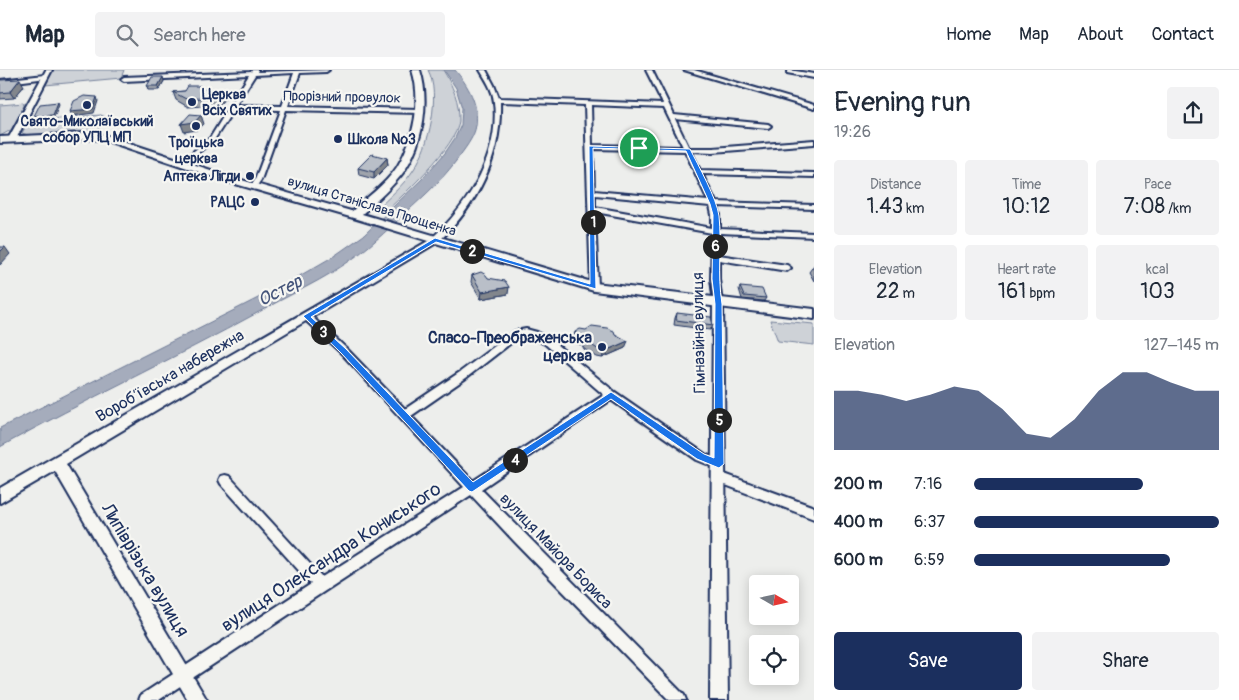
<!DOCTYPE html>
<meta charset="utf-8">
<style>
body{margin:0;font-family:Pangolin,sans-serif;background:#f2f2f3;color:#1f2937;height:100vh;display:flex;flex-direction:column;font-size:19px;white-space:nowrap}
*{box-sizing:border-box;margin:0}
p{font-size:16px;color:#747a83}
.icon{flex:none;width:28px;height:28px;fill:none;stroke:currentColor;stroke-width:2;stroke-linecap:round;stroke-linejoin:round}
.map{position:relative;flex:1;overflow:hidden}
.sheet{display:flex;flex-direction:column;background:#fff;width:425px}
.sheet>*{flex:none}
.needle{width:32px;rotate:99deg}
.tools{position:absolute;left:749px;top:505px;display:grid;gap:10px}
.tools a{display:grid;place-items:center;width:50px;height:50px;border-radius:5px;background:#fff;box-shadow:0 2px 12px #0003;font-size:25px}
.pin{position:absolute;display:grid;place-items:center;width:42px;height:42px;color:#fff;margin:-21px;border:2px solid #fff;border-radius:50%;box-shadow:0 1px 5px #0007}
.km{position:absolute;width:25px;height:25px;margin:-12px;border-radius:50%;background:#222;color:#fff;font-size:14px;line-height:25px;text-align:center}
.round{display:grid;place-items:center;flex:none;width:52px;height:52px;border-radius:5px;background:#f2f2f3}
.summary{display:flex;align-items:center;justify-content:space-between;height:85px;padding:0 20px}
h1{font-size:28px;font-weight:600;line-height:38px}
.metrics{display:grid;grid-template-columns:repeat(3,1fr);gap:8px;height:85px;padding:5px 20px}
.metrics div{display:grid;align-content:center;border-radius:5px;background:#f2f2f3;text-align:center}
.metrics b{font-size:21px;font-weight:600}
.metrics small{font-size:14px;font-weight:400}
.metrics p{font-size:14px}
.chart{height:140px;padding:10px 20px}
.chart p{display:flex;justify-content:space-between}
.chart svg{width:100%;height:90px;margin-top:5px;fill:#1b2f5e;opacity:.7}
.button{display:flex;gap:10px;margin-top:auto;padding:10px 20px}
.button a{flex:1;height:58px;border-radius:5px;background:#1b2f5e;color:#fff;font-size:20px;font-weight:600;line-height:58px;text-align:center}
.button a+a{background:#f2f2f3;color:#1f2937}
ul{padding:0 20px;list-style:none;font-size:16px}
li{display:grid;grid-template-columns:80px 60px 1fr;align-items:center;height:38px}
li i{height:12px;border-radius:6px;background:#1b2f5e}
header{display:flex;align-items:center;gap:30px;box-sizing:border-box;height:70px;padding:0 25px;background:#fff;border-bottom:1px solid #e0e1e3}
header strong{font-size:24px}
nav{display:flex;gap:28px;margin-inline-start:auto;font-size:18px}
.search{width:350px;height:45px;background:#f2f2f3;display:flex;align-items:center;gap:12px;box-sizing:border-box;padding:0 18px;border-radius:5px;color:#747a83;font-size:19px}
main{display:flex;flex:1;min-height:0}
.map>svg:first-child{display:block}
.green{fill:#ced2d7;stroke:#74809a}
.water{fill:#a5acbc;stroke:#6e7a96}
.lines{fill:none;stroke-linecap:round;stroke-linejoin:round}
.minor-casing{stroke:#1b2f5e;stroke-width:4}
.tertiary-casing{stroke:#1b2f5e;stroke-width:4}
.secondary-casing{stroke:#1b2f5e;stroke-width:4}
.primary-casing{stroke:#1b2f5e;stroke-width:4}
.minor{fill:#f6f6f2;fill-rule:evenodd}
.tertiary{fill:#f6f6f2;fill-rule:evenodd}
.secondary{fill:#f6f6f2;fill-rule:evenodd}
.primary{fill:#f6f6f2;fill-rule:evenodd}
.wall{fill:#9fa4ac;stroke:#1b2f5e}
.shaded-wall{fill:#82868c;stroke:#1b2f5e}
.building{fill:#b9bfc8;stroke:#1b2f5e}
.route{fill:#1a73e8;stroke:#fff;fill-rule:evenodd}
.poi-dot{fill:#1b2f5e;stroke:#f6f6f2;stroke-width:2}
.labels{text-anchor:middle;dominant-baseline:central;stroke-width:4.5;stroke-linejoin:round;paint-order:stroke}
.far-poi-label{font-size:14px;font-weight:bold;fill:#1b2f5e;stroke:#f6f6f2;text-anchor:start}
.far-street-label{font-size:14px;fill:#1b2f5e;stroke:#f6f6f2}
.street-label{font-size:16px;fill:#1b2f5e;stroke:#f6f6f2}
.poi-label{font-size:16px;font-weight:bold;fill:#1b2f5e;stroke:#f6f6f2;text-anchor:end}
.water-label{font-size:18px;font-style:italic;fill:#44547a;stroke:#f6f6f2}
.near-street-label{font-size:19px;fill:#1b2f5e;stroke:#f6f6f2}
</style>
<header>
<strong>Map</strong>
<div class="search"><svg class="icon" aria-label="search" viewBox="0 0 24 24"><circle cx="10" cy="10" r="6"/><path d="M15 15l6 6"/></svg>Search here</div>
<nav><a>Home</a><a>Map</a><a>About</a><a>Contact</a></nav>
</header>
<main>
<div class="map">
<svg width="814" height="630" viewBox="0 0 814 630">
<rect width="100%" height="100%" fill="#edeeec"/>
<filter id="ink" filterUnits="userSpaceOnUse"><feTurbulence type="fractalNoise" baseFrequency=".02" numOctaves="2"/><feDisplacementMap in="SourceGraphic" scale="10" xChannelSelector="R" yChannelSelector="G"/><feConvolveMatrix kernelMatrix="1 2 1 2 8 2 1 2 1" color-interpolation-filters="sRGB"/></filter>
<g filter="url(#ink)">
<path class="green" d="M52 0H124L121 8 45 15Z
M428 0H443C452 14 460 33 459 51 457 76 402 126 384 143L375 141C388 128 404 115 414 99 429 77 441 24 428 0Z
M24 33V36L11 60 0 66V35Z
M101 45 106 47 98 61 28 65 22 63 28 52 35 50Z
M770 250 814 254V275L778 271Z"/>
<path class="water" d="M444 0H455C468 15 479 34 476 55 475 67 463 81 456 91 439 114 418 131 397 151 379 168 360 185 339 198 313 215 285 227 259 242 173 289 85 330 0 377V358L282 216 334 186 364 165 422 109 445 83 455 68 461 55 462 38 456 18Z"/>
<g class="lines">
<defs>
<path id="minor" d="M252 0H258L257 2 329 0 326 2 300 3 288 36 420 39 423 41 420 43 286 40 261 110 256 117 254 118 251 116 255 110 281 40 234 39 214 70 184 94 179 93 210 68 249 5 124 11 121 9 124 7 251 2ZM294 3 282 36 236 35 255 5Z
M480 0H486L494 15 499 28 663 34 646 0H652L674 45 768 54 771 56 768 58 675 49 689 78H713L814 70V74L713 82 691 81 700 100 814 103V107L702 104 716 132 814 135V139L717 136 720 145V159L814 163V167L720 163 719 185 787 195 791 198 787 201 719 190V209L722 234 718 237 714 234 711 209 712 163 595 142 598 217 594 220 591 219 585 35 500 32C502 86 478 135 438 172H432V168C469 135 500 84 494 32 493 20 486 10 480 0ZM591 35 664 38 683 77 592 75ZM593 79 685 81 708 131 594 121ZM595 125 710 136 712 145V158L595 137Z
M789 0 814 4V8L787 3Z
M45 5 47 6V8L0 14V10Z
M307 244 310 245 347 279 405 339 460 302 515 261 526 259 537 262 551 270 615 322 705 384 723 391 725 394 723 397 719 399 697 390 611 330 481 419 684 625 686 630H669L514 471 471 425 159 630H139L141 625 311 514 221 414 219 410 221 406 225 405 229 406 322 507 464 417 341 283 304 249 303 247ZM526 265 545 274 604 325 473 411 411 346 466 308 520 266Z
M719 402 814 437V449L715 411 713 407 715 403Z"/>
<path id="tertiary" d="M46 0H52L16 69 9 71 8 69Z
M684 0H694L814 35V39Z
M435 167 438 168V172L66 394 207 630H188L55 401 0 433V418Z
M718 230 723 234 728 630H710L713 234Z"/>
<path id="secondary" d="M88 63 108 66 238 109 358 143 359 145 358 147H350L232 113 104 70 88 69 0 73V67Z"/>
<path id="primary" d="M412 0H420C430 31 423 73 405 100 393 117 377 130 362 144L595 213 814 239V249L594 221 350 147 348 145 350 143C366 128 385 115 397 97 414 70 422 30 412 0Z"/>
</defs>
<use href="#minor" class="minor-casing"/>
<use href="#tertiary" class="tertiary-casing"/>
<use href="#secondary" class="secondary-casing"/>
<use href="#primary" class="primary-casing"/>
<use href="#minor" class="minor"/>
<use href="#tertiary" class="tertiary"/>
<use href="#secondary" class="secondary"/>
<use href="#primary" class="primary"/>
</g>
<path class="wall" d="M0 10 24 16 14 28 0 29Z
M164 11 159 20H148L147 16Z
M201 16 202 19 222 20 225 28 219 35 188 37 176 30 173 22 185 21Z
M387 88 388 95 374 109 359 105 358 98Z
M814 195V211L809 202Z
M472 205 488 208 508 224 481 229 471 212Z
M740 217 766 228 764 231 742 229 739 219Z
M677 243 713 255 710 260 674 255 675 248Z
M575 262 615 264 625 278 602 288 597 287 584 279 582 275 577 274 573 269Z"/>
<path class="shaded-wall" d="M163 7 164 11 159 20 158 16Z
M20 9 24 16 14 28 10 22Z
M222 20 225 28 219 35 217 27Z
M97 27 98 31 94 43 72 46 70 41Z
M58 32 59 34 54 47 36 49 34 46Z
M201 45 204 54 197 60 184 62 181 54Z
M387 88 388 95 374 109V102Z
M5 177 10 184 0 195V182Z
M509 217 508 224 481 229 482 222Z
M628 271 625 278 602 288 605 281Z"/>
<path class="building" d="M152 7H163L158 16H147Z
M20 9 10 22 0 23V10Z
M188 16H201L199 19 222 20 217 27 186 29 173 22 185 21Z
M84 26 97 27 93 39 70 41 74 31Z
M58 32 53 45 34 46 40 34Z
M190 44 201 45 195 52 181 54Z
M372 84 387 88 374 102 358 98Z
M0 177H5L0 182Z
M481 202 486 205 488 208 505 211 509 217 482 222 472 205Z
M740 217 762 219 766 228 744 226Z
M677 243 711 247 713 255 676 250Z
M592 256 607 258 614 261 615 264 628 271 605 281 599 280 587 272 585 268 579 267 575 262 580 259 586 260Z"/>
</g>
<path class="route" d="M589 76 690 79C698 95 717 129 719 146 722 175 717 203 722 234L724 394 719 398 697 389 611 329 472 422 469 421 341 283 303 246 435 168 590 214ZM593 78 686 81 710 134 713 145 712 209 715 234 714 388 704 384 611 322 473 412 346 279 311 247 436 172 596 219Z"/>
<g class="poi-dot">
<circle cx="192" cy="32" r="5"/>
<circle cx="87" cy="35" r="5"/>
<circle cx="196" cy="56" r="5"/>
<circle cx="338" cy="69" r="5"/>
<circle cx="250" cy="106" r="5"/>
<circle cx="255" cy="132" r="5"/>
<circle cx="602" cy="277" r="5"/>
</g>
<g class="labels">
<g class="far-poi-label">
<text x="202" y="24">Церква<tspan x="202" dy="16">Всіх Святих</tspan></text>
<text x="87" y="51" text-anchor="middle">Свято-Миколаївський<tspan x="87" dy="16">собор УПЦ МП</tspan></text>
<text x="348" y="69">Школа №3</text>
<text x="196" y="72" text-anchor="middle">Троїцька<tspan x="196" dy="16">церква</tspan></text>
<text x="240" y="106" text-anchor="end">Аптека Лігди</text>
<text x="245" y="132" text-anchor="end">РАЦС</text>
</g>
<g class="far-street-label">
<text transform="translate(342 27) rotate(1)">Прорізний провулок</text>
<text transform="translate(372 136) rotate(17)">вулиця Станіслава Прощенка</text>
</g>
<g class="street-label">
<text transform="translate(699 263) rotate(-91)">Гімназійна вулиця</text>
<text transform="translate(170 306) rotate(-30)">Воробʼївська набережна</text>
<text transform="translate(556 481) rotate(46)">вулиця Майора Бориса</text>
</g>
<g class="poi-label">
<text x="592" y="268">Спасо-Преображенська<tspan x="592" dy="18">церква</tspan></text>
</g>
<g class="water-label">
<text transform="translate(280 221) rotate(-27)">Остер</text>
</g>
<g class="near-street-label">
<text transform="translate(331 487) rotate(-33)">вулиця Олександра Кониського</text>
<text transform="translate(145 500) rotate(59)">Липіврізька вулиця</text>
</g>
</g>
</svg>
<div class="tools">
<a><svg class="needle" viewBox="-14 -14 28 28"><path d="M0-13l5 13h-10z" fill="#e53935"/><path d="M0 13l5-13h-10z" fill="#747a83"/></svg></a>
<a><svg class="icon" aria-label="locate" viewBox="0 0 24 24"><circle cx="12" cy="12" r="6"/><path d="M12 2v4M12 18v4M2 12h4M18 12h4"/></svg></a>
</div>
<div class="pin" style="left:639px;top:78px;background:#1e9e55"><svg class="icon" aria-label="arrive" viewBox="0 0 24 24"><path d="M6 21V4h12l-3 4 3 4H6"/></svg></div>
<b class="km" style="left:593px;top:152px">1</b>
<b class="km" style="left:472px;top:181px">2</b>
<b class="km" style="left:323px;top:262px">3</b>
<b class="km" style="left:515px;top:390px">4</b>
<b class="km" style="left:719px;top:350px">5</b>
<b class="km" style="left:715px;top:176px">6</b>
</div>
<section class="sheet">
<div class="summary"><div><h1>Evening run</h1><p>19:26</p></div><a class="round"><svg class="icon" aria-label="share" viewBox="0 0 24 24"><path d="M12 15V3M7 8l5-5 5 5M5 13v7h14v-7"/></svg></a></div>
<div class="metrics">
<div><p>Distance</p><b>1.43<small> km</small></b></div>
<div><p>Time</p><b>10:12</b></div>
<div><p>Pace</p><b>7:08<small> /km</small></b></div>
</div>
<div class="metrics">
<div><p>Elevation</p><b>22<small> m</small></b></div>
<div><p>Heart rate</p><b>161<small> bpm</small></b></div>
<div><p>kcal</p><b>103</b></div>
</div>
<div class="chart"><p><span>Elevation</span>127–145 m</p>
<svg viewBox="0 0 160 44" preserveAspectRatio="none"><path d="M0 44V15L10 15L20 17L30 20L40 17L50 13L60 15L70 24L80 36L90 38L100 29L110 15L120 6L130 6L140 11L150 15L160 15V44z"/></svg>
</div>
<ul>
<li><b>200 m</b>7:16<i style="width:69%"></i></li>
<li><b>400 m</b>6:37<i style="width:100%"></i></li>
<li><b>600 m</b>6:59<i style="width:80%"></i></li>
</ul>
<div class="button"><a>Save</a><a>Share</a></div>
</section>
</main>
